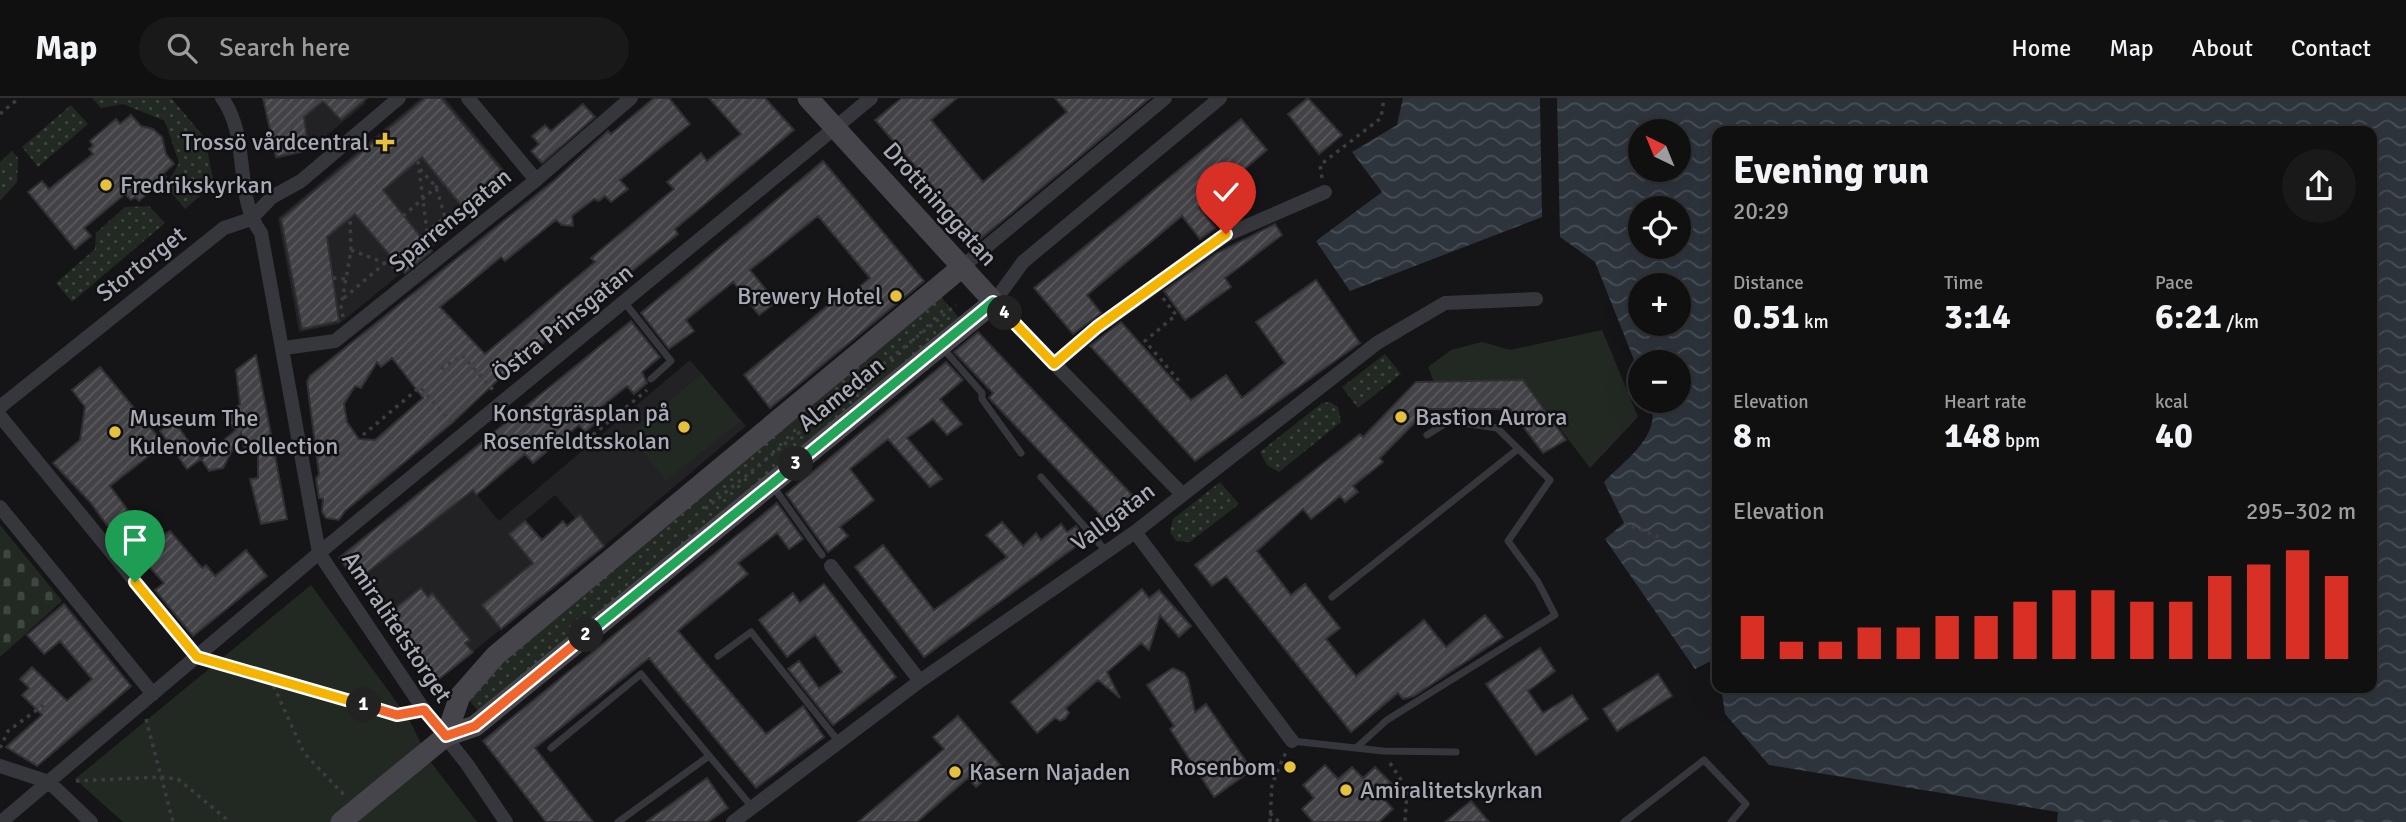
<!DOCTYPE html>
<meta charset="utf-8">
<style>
body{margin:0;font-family:Signika,sans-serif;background:#19191a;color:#f1f3f6;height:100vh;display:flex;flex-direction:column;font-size:26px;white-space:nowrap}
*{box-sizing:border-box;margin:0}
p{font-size:23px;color:#9c9d9f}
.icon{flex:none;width:38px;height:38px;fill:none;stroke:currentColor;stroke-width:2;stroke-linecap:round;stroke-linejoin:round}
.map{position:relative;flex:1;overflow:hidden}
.panel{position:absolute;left:1712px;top:28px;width:665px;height:567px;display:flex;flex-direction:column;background:#101011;border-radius:14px;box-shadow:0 7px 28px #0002,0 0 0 2px #303031}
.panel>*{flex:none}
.needle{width:46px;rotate:317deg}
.fabs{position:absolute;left:1628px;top:21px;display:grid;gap:14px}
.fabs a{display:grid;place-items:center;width:63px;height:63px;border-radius:50%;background:#101011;box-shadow:0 7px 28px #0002,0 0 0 2px #303031;font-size:35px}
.pin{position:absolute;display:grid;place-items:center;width:60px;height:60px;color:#fff;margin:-72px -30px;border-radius:50% 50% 50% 0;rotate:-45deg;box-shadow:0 0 7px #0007}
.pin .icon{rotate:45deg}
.km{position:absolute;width:35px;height:35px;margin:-18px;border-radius:50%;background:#222;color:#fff;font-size:19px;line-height:35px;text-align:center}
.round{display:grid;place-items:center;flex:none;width:74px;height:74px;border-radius:37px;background:#19191a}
.head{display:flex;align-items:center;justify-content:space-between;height:119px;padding:0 21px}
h1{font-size:38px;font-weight:800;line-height:52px}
.stats{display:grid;grid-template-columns:repeat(3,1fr);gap:10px;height:119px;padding:7px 21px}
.stats div{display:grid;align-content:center}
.stats b{font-size:35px;font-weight:800}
.stats small{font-size:19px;font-weight:400}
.stats p{font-size:19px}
.chart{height:196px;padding:14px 21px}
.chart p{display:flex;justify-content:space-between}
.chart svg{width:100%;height:126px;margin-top:7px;stroke:#d93025;stroke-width:6}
header{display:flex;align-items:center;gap:42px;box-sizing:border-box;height:98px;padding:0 35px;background:#101011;border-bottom:2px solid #303031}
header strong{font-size:33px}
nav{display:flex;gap:38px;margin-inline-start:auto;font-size:24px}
.search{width:490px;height:63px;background:#19191a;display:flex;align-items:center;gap:18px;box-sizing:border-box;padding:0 24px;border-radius:38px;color:#9c9d9f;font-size:26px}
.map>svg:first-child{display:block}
.built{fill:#222124}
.grass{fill:url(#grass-dots)}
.cemetery{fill:url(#cemetery-stones)}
.green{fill:#222923}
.water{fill:url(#water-waves);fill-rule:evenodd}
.building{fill:url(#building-hatch);stroke:#302f33;stroke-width:2;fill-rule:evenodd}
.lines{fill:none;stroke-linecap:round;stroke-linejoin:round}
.path{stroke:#3c3d42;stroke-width:3.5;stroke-dasharray:3.5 5;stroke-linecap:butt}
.lane{stroke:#36373c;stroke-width:7}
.street{stroke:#36373c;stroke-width:14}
.secondary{stroke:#45454b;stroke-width:21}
.split-1-casing{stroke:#fff;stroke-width:14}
.split-2-casing{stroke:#fff;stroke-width:14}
.split-3-casing{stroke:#fff;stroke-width:14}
.split-4-casing{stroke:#fff;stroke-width:14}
.split-5-casing{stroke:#fff;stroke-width:14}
.split-1{stroke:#f5b400;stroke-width:9}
.split-2{stroke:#f0652b;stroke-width:9}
.split-3{stroke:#22a559;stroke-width:9}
.split-4{stroke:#22a559;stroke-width:9}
.split-5{stroke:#f5b400;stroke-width:9}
.poi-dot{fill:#e5c13f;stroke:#101012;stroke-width:2.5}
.labels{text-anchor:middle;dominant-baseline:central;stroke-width:5;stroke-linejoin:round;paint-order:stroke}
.poi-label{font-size:24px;fill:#a8abb6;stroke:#101012;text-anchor:start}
.street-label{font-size:24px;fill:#a8abb6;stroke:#101012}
</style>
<header>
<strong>Map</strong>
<div class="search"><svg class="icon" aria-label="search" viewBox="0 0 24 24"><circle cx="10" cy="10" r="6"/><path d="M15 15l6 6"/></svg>Search here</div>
<nav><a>Home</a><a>Map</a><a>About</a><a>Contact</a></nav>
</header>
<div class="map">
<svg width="2406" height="724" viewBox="0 0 2406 724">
<defs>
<pattern id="grass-dots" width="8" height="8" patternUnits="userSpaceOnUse" patternTransform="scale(1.75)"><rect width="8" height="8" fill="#222923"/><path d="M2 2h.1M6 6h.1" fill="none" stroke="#3f4541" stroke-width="1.8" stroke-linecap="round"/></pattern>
<pattern id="cemetery-stones" width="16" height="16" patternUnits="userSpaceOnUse" patternTransform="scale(1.75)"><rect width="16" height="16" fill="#222923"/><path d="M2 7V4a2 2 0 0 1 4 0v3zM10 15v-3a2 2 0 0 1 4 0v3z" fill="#3f4541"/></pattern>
<pattern id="water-waves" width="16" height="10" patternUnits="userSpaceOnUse" patternTransform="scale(1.75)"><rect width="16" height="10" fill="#2e343c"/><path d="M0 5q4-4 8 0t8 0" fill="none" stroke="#494f56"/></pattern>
<pattern id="building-hatch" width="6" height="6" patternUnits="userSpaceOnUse" patternTransform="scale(1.75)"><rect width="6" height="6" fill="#424247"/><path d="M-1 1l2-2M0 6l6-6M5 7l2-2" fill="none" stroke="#5a5b5f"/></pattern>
</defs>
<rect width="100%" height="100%" fill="#151517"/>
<path class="built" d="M262 0H361L366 5 308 53 276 61Z
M421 0H445L514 83 339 226 299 234 278 120Z
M690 262 746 328 604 448 580 418 576 421 555 397 509 436 552 489 473 554 384 519 339 460 473 392 499 423Z"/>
<path class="grass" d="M92 0H171L205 40 214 86 185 111 166 88 179 65 165 23 123 6 101 10Z
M71 7 88 26 38 69 22 49Z
M12 53 18 60 17 84 0 103V64Z
M149 108 165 125 72 204 56 185 95 151 96 135 125 109Z
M940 198 961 222 478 613 467 600 522 544Z
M1385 256 1401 276 1358 310 1342 289Z
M1330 304 1338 309 1341 324 1279 374 1267 367 1260 354 1322 305Z
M1220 384 1239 406 1190 444 1176 443 1170 434 1173 421Z"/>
<path class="cemetery" d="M0 427 62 503 0 559Z"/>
<path class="green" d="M1602 232 1638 319 1590 370 1523 282 1434 284 1428 269 1451 252 1482 244 1510 252Z
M702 276 740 323 666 383 628 336Z
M311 487 409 621 429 662 477 724H123L75 681Z"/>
<path class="water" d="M1403 0H1540L1542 119 1350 193 1316 143 1382 94 1352 54 1397 27Z
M1557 0H2406V724H2057L2058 714 1769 667 1725 616 1722 595 1732 590H2371V33H1717V560L1695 571 1605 441 1624 425 1604 384C1626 361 1663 337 1650 303H1678V264H1640V277L1595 164 1560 139ZM1640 33H1678V72H1640ZM1640 110H1678V149H1640ZM1678 187V226H1640V187Z"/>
<path class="building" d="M263 0H367L341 22 323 3 304 19 308 49 301 54 276 59Z
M425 0H441L510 82 470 118 422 59 383 92 432 153 405 175 355 116 327 139 339 223 302 231 281 121Z
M654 0H669L690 26 620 82 628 91 611 104 605 98 599 103 594 101 572 118 573 128 562 127 556 122 505 163 501 159 440 209 485 256 595 164 591 160 674 91 667 84 701 55 707 63 741 36 709 0H765L794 32 675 131 678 136 502 278 451 326 345 413 339 422 326 420 322 414 323 401 319 400 316 381 319 376 307 284 310 278 556 81 608 33 611 36ZM392 260 423 300 375 342 359 341 347 324 344 306 355 288 361 290 377 264 381 269Z
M902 0H957L931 22 983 84 1067 14 1055 0H1150L979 142 875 22Z
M1308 0 1342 37 1319 56 1288 16Z
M583 6 595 19 542 65 531 53 539 46 532 38 545 27 551 33Z
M131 17 141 28 153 31 162 39 166 56 174 66 163 76 166 79 139 103 135 99 131 102 125 96 84 130 91 138 75 151 28 94 42 83 49 91 93 56 89 51 93 48 90 43 116 21 120 26Z
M1241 21 1267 52 1199 110 1215 130 1200 141 1182 118 1087 197 1101 215 1073 236 1034 190Z
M823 63 924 183 770 310 744 277 838 199 842 204 870 180 818 118 750 172 776 204 759 217 733 184 686 222 694 233 669 251 641 215Z
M1275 126 1282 137 1225 180 1231 189 1185 222 1164 193 1217 155Z
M1316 182 1360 245 1195 363 1090 248 1121 224 1191 302 1226 277 1242 300 1285 265 1256 224Z
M631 223 660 259 642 274 647 285 634 296 627 288 594 315 599 322 585 334 579 327 533 365 525 356 476 397 473 392 356 483 339 460Z
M978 234 1135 400 1109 426 989 300 993 295 954 254Z
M256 257 287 421 261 426 250 381 258 380V345L244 350 241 335 223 370 209 373 201 361 236 332 224 320 240 306 236 272Z
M946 264 963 282 940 301 962 326 947 337 933 321 907 340 942 381 930 389 888 341 850 371 874 402 840 429 848 438 828 454 786 396Z
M100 269 164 346 110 388 138 426 145 420 159 439 170 433 202 470 206 467 215 478 246 452 267 478 193 538 155 492 164 485 144 463 137 468 90 404 53 365 80 342 85 309 72 292Z
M1523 282 1566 342 1543 355 1510 311H1428L1380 360 1383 364 1353 388 1358 394 1345 404 1340 398 1311 421 1303 411 1257 453 1291 497 1305 486 1340 530 1326 541 1356 578 1424 522 1446 549 1485 517 1503 539 1414 598 1403 601 1398 595 1351 634 1226 478 1212 488 1195 467 1360 336 1363 339 1416 284Z
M174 323 201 361 187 371 160 333Z
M777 405 803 441 789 451 777 435 738 465 748 476 678 533 766 636 803 608 824 639 756 690 649 560 535 650 593 724H546L483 643Z
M580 417 604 448 501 531 482 507 533 465 509 436 525 423 542 442 563 423 567 428Z
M1002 424 1023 448 1036 435 1041 442 1061 426 1067 434 1076 428 1086 441 924 559 855 469 883 447 934 512 1007 459 986 437Z
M824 486 896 579 833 627 788 571 799 563 819 590 842 574 815 537 787 559 759 522 793 495 800 505Z
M421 490 428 499 432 495 470 542 465 545 473 554 435 584 384 519Z
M1142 491 1149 500 1159 492 1191 528 1179 539 1160 517 1149 552 1141 545 1107 574 1120 600 1098 582 1066 610 1069 615 1065 621 1060 623 1055 620 1037 635 1011 604Z
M64 506 131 588 37 668 6 649 42 617 22 597 29 590 20 581 32 569 67 603 92 581 60 543 44 556 27 537Z
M1540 550 1555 573 1528 593 1543 615 1572 597 1588 621 1536 657 1486 586Z
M1173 570 1184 575 1188 581 1195 614 1206 606 1252 672 1214 699 1170 631 1174 628 1147 587Z
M1658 576 1672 598 1617 633 1603 611Z
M958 618 1001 668 976 689 968 680 917 724H858L944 651 933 639Z
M1325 667 1338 681 1352 669 1363 680 1375 669 1392 686 1380 697 1393 711 1379 724H1313L1302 711 1314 700 1303 687Z
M707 680 728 710 708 724H646Z
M1471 703 1489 724H1445Z"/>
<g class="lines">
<path class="path" d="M0 16 19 0
M418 63 428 141 431 145
M420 71 436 89 445 119 427 134
M1322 80 1320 67 1381 20 1384 0
M403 118 442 84
M351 152 395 169
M333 180 346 181
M344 200 385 165
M1163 200 1176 217 1145 243 1179 283
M343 219 341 209 351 152 350 120
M441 271 462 257 493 292
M363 337 420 289 452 325
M569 344 589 340 647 292
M705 411 956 207
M1624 425 1661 440
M212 563 397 617 407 615
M270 580 304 655 345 698
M146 621 173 724
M0 650 8 633 45 606
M1390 665 1407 691 1405 724
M76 683 161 679 178 681 230 724
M1270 715 1279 724
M1270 724 1272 686 1286 654"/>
<path class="lane" d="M625 205 671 263 651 281
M941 248 982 295V301L1021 355
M1041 379 1106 453
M772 387 822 457
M1332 499 1518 351
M718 558 751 534 839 644
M1292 643 1383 653 1456 654
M551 650 641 576 752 709
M1356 650 1387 622 1555 517 1538 484 1508 443 1550 382 1497 330 1449 323 1427 337
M618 724 709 658
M1624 724 1704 662 1746 706 1731 724"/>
<path class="street" d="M222 0C251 40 233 97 261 135L319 455 424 612 467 666 506 724
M468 0 536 82
M962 169 1165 0
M284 250 335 243 536 82 631 0
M1054 266 1098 229 1226 137 1325 94
M0 309 224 130 251 121 272 99 301 83 399 0
M0 318 197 559
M1182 396 994 204 1023 164 1220 0
M0 409 153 596
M1135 434 1292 643
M831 468 920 583
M0 668 49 684 91 724
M1 724 319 455 871 0
M733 724 920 583 1135 434 1377 245 1445 205 1536 201"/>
<path class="secondary" d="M446 638 460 598 496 557 962 169
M341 724 446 638 475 628 994 204 808 0"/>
</g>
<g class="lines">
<defs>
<path id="split-1" d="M135 484 197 559 364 607"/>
<path id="split-2" d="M364 607 397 617 424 612 446 638 475 628 586 537"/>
<path id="split-3" d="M586 537 796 366"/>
<path id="split-4" d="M796 366 993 204 1005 215"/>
<path id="split-5" d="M1005 215 1054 266 1097 229 1226 136"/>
</defs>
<use href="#split-1" class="split-1-casing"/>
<use href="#split-2" class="split-2-casing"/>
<use href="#split-3" class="split-3-casing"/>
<use href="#split-4" class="split-4-casing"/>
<use href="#split-5" class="split-5-casing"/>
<use href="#split-1" class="split-1"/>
<use href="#split-2" class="split-2"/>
<use href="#split-3" class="split-3"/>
<use href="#split-4" class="split-4"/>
<use href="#split-5" class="split-5"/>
</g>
<g class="poi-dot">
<path d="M381.5 33.5h7v7h7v7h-7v7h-7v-7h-7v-7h7z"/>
<circle cx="106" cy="87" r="7"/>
<circle cx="896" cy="198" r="7"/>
<circle cx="1401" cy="319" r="7"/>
<circle cx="684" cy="329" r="7"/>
<circle cx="115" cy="334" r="7"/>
<circle cx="1290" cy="669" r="7"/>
<circle cx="955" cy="674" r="7"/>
<circle cx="1346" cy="692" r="7"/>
</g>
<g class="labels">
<g class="poi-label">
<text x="369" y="44" text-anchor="end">Trossö vårdcentral</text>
<text x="120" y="87">Fredrikskyrkan</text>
<text x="882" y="198" text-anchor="end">Brewery Hotel</text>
<text x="670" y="315" text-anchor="end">Konstgräsplan på<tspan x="670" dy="28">Rosenfeldtsskolan</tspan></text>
<text x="1415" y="319">Bastion Aurora</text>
<text x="129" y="320">Museum The<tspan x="129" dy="28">Kulenovic Collection</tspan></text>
<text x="1276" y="669" text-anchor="end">Rosenbom</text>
<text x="969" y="674">Kasern Najaden</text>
<text x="1360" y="692">Amiralitetskyrkan</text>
</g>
<g class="street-label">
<text transform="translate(940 106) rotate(48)">Drottninggatan</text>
<text transform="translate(450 122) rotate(-39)">Sparrensgatan</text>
<text transform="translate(141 166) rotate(-38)">Stortorget</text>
<text transform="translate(563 225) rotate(-39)">Östra Prinsgatan</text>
<text transform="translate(841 296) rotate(-39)">Alamedan</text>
<text transform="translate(1113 419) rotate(-37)">Vallgatan</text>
<text transform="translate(397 529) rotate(56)">Amiralitetstorget</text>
</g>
</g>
</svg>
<div class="fabs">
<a><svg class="needle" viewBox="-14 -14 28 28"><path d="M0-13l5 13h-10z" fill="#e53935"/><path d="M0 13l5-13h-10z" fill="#9c9d9f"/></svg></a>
<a><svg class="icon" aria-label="locate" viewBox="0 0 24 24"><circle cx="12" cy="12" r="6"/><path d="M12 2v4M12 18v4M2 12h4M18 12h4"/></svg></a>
<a>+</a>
<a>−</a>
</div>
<div class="pin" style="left:135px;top:484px;background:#1e9e55"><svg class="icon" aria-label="arrive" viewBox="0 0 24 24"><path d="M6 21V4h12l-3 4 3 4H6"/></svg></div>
<div class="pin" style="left:1226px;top:136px;background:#d93025"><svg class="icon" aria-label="check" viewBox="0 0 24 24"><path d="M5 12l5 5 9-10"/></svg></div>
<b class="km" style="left:364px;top:607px">1</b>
<b class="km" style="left:586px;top:537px">2</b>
<b class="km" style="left:796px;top:366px">3</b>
<b class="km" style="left:1005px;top:215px">4</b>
<section class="panel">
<div class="head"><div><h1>Evening run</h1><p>20:29</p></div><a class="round"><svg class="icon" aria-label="share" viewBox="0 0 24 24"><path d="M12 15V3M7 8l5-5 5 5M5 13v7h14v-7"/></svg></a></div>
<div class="stats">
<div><p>Distance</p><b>0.51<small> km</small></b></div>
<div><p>Time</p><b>3:14</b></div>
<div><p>Pace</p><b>6:21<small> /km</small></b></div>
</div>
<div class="stats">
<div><p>Elevation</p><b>8<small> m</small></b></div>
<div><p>Heart rate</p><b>148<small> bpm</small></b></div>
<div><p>kcal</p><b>40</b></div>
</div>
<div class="chart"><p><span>Elevation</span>295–302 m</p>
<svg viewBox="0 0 160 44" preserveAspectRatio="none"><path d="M5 44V29M15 44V38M25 44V38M35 44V33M45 44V33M55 44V29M65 44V29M75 44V24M85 44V20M95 44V20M105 44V24M115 44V24M125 44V15M135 44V11M145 44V6M155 44V15"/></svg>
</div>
</section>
</div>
